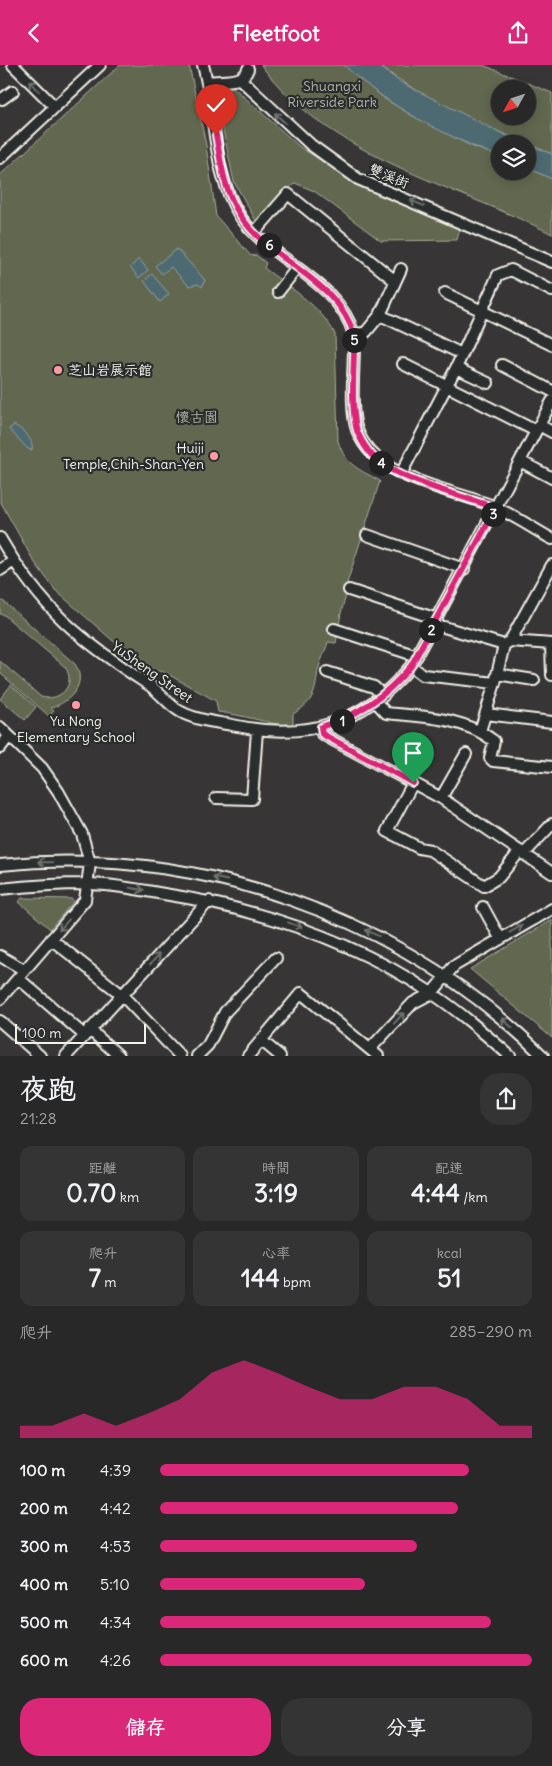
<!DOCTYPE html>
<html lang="zh-TW">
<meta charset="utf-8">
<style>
body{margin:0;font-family:Delius,"LXGW WenKai TC",sans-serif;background:#353434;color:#f1f3f6;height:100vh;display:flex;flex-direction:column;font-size:19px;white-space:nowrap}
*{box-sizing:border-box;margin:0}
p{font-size:16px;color:#a5a6a8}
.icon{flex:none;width:28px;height:28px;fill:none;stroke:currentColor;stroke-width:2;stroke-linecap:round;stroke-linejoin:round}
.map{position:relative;height:991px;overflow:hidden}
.details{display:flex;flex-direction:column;background:#292828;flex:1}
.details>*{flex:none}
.needle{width:32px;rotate:230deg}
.tools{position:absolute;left:491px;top:15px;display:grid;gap:10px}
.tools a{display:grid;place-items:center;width:45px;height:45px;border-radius:50%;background:#292828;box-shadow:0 2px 12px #0003,0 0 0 1px #454445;font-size:25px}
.scale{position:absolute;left:15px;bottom:12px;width:131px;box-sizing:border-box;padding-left:5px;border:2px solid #f4f1e8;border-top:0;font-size:14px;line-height:18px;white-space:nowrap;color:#f4f1e8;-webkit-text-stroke:4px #2a2d2e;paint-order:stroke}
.pin{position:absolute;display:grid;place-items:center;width:42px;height:42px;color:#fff;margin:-51px -21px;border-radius:50% 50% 50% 0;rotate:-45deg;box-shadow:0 0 5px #0007}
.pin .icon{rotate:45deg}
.km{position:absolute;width:25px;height:25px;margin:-12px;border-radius:50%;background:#222;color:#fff;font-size:14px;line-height:25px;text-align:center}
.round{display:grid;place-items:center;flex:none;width:52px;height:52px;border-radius:20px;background:#353434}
.overview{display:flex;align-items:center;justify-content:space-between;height:85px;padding:0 20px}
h1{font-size:28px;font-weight:700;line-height:38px}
.figures{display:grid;grid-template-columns:repeat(3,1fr);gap:8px;height:85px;padding:5px 20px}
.figures div{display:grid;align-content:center;border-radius:12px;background:#353434;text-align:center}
.figures b{font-size:25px;font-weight:700}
.figures small{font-size:14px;font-weight:400}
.figures p{font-size:14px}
.chart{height:140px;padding:10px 20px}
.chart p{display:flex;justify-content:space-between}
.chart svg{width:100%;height:90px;margin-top:5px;fill:#db2777;opacity:.7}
.cta{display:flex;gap:10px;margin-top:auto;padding:10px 20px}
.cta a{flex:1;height:58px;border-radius:20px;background:#db2777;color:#fff;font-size:20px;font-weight:700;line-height:58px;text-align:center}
.cta a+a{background:#353434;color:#f1f3f6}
ul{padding:0 20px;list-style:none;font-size:16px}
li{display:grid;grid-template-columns:80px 60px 1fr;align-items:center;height:38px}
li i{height:12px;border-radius:6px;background:#db2777}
header{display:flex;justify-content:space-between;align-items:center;height:65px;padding:0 20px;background:#db2777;color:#fff;font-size:22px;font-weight:700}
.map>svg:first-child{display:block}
.green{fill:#62684f;stroke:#abac9c;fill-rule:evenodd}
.water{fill:#4e6a73;stroke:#90a0a2}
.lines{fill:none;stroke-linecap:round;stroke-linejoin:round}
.minor-casing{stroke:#f4f1e8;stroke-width:14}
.minor{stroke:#2a2d2e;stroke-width:10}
.oneway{stroke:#71726f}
.route-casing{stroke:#fff;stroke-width:10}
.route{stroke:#db2777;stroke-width:6}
.poi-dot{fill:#ff9aa2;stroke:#2a2d2e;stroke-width:2}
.labels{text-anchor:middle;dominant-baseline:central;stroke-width:4.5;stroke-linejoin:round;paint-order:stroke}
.park-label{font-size:14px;fill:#b2b3a3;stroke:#2a2d2e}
.street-label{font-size:14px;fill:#f4f1e8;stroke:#2a2d2e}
.poi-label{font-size:14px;fill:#f4f1e8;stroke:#2a2d2e;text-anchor:start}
</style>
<header><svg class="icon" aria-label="back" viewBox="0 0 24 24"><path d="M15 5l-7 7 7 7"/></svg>Fleetfoot<svg class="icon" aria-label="share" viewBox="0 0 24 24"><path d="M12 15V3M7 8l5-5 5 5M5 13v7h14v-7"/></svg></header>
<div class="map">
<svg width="552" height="991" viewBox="0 0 552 991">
<rect width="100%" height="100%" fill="#373536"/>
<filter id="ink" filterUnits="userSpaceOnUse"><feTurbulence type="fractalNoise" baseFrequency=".02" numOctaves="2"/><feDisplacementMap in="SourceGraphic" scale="10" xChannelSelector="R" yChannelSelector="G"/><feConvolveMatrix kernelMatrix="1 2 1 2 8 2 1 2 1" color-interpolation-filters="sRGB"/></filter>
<g filter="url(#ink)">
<path class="green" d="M120 0H189L206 80 216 151 251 191 256 190 266 198 264 203C290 223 320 240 335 269L338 376C346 401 359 404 380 416L347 518 349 519 341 548 336 578 328 577C325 588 318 600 317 612 315 631 310 639 293 649V662C267 658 243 650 218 647L216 636 162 606 149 607 122 588 120 582 55 525 33 495 0 436V110Z
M261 0H344L385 34 411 50 469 80 500 92V106H528V103L552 114V169C455 120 329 92 261 0Z
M378 0H483L552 28V89C493 65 430 38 378 0ZM500 24H528V51H500Z
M233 22 300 82 359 120 460 162 457 175 381 176 314 126 295 118 256 156 234 117 217 37 218 29 225 23Z
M0 536H3L75 599C88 619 70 637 51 643L54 646 49 651 0 608V596L41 632C60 637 77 620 65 602L4 550 0 549Z
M11 620 36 642 25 655 0 634Z
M22 833 72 834 74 836 50 864 19 837Z
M552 855V973L470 904Z"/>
<path class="water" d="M344 0H378L400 17 505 70 527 79H500V92C444 70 388 42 344 0Z
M528 79 552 89V114L528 103Z
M177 184 205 215 202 222 198 219 189 221 171 202 162 209 155 201Z
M139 194 148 205 139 213 130 202Z
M152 209 169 229 160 237 144 216Z
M14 360C23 365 34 374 32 385L28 384 9 364Z"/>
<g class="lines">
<defs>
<path id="minor" d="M13 0 55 42
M203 0C216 48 212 108 240 151 270 196 339 215 354 270 355 295 349 343 357 365 376 416 451 423 495 442 515 451 534 464 552 474
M240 14 311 80 358 114 552 197
M207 17C221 14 243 20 248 4
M2 34 13 26
M0 93 100 0
M254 168 288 129 394 215
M278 227 297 203
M445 228 552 280
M380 250 462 289
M354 270 366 267 380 250 401 204
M403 299 536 366
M502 300 552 326
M456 303 488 318
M539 360 552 367
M520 396 552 413
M401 409 456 303 498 210 511 205 552 226
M367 470 464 504
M0 473C42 545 80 575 149 620 160 627 169 641 181 647 196 655 215 657 232 660 306 676 362 660 411 601L552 336
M0 505 14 496
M349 525 437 554
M434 559 504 580
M334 564 417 591
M510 576 552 579
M551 579 552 610
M411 601 423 610 495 618 480 666
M327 607 374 622 383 631
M497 609 534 615
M495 618 504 580 510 576 552 500
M376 637 386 648C424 652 463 652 494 676L490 693 493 696 552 702
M486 649 552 657
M0 662 42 703 58 726 82 769 90 798 85 835 0 934
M321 662 322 669 441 733 552 808
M0 683 9 671
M413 718 387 766 419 783 430 785 484 821 499 812 520 786
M216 733 252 734 257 666
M441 733 466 689
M524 789 552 759
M0 800C199 780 401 851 543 991
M0 824C29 821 58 819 87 819 111 819 135 824 158 828 256 843 351 874 433 929 460 947 485 969 510 991
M483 842 500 873
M51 874 122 930 180 991
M0 891 24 905
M18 913 84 970
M0 956 40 991
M89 964 119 991
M261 975 280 991
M370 984 413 938 432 928 454 901 552 844
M66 991 209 836
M197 991 208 980 225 947 276 893
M248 991 301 928 378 991"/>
</defs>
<use href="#minor" class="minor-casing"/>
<use href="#minor" class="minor"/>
</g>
<defs><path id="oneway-shaft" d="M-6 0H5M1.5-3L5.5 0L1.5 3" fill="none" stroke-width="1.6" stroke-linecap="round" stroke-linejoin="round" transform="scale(1.25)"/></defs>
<g class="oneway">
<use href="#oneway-shaft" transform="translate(34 21) rotate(-135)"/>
<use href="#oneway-shaft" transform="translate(280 53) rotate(-136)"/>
<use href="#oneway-shaft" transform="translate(417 138) rotate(-157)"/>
<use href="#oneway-shaft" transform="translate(45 797) rotate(-179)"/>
<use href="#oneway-shaft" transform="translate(220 814) rotate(-168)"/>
<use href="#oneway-shaft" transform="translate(137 824) rotate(9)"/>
<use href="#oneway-shaft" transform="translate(64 860) rotate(132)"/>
<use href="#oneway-shaft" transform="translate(295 860) rotate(20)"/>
<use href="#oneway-shaft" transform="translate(516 864) rotate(-29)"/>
<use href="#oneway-shaft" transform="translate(372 868) rotate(-155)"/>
<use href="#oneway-shaft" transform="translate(155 894) rotate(-47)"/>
<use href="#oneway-shaft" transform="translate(399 953) rotate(-48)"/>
<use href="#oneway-shaft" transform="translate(507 958) rotate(-139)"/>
</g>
</g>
<g class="lines" filter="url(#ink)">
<defs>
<path id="route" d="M216 70C221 98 224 126 240 150 270 197 338 214 354 270 355 300 350 333 356 362 359 374 369 389 379 397 403 416 466 432 496 443L411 601C386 631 359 650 321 662L322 669 413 718"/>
</defs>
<use href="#route" class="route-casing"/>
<use href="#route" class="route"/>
</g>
<g class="poi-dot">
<circle cx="58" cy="305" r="5"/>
<circle cx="214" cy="391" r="5"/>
<circle cx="76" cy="640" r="5"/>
</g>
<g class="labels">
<g class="park-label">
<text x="332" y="21">Shuangxi<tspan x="332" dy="16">Riverside Park</tspan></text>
<text x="197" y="352">懷古園</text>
</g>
<g class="street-label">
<text transform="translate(389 111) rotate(22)">雙溪街</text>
<text transform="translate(152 607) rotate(35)">YuSheng Street</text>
</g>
<g class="poi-label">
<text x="68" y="305">芝山岩展示館</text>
<text x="204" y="383" text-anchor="end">Huiji<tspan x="204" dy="16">Temple,Chih-Shan-Yen</tspan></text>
<text x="76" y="656" text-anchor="middle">Yu Nong<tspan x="76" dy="16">Elementary School</tspan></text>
</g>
</g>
</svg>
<div class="tools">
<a><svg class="needle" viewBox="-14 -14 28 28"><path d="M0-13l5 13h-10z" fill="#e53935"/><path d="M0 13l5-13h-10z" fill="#a5a6a8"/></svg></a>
<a><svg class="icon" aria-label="layers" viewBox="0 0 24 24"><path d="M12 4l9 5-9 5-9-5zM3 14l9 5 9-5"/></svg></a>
</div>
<div class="scale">100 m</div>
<div class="pin" style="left:413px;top:718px;background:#1e9e55"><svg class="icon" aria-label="arrive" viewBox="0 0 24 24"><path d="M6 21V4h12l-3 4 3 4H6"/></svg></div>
<div class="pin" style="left:216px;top:70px;background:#d93025"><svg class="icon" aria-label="check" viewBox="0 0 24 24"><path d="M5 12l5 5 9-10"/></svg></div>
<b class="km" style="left:342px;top:656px">1</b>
<b class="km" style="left:431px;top:565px">2</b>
<b class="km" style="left:493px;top:449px">3</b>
<b class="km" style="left:381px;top:398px">4</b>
<b class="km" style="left:354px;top:275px">5</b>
<b class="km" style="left:269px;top:180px">6</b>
</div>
<section class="details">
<div class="overview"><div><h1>夜跑</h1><p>21:28</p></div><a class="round"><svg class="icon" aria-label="share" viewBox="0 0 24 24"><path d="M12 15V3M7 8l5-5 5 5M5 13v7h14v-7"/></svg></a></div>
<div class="figures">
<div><p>距離</p><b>0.70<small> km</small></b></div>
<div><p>時間</p><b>3:19</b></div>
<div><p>配速</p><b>4:44<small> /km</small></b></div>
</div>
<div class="figures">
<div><p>爬升</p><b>7<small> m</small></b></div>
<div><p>心率</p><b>144<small> bpm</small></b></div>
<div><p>kcal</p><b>51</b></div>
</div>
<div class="chart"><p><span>爬升</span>285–290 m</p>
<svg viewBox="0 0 160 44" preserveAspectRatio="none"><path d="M0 44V38L10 38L20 32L30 38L40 32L50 25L60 12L70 6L80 12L90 19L100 25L110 25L120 19L130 19L140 25L150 38L160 38V44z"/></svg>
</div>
<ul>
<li><b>100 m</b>4:39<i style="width:83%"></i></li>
<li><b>200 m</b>4:42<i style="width:80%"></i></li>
<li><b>300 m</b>4:53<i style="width:69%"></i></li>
<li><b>400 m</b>5:10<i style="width:55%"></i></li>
<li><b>500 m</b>4:34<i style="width:89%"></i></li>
<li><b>600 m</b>4:26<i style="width:100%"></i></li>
</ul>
<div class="cta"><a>儲存</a><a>分享</a></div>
</section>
